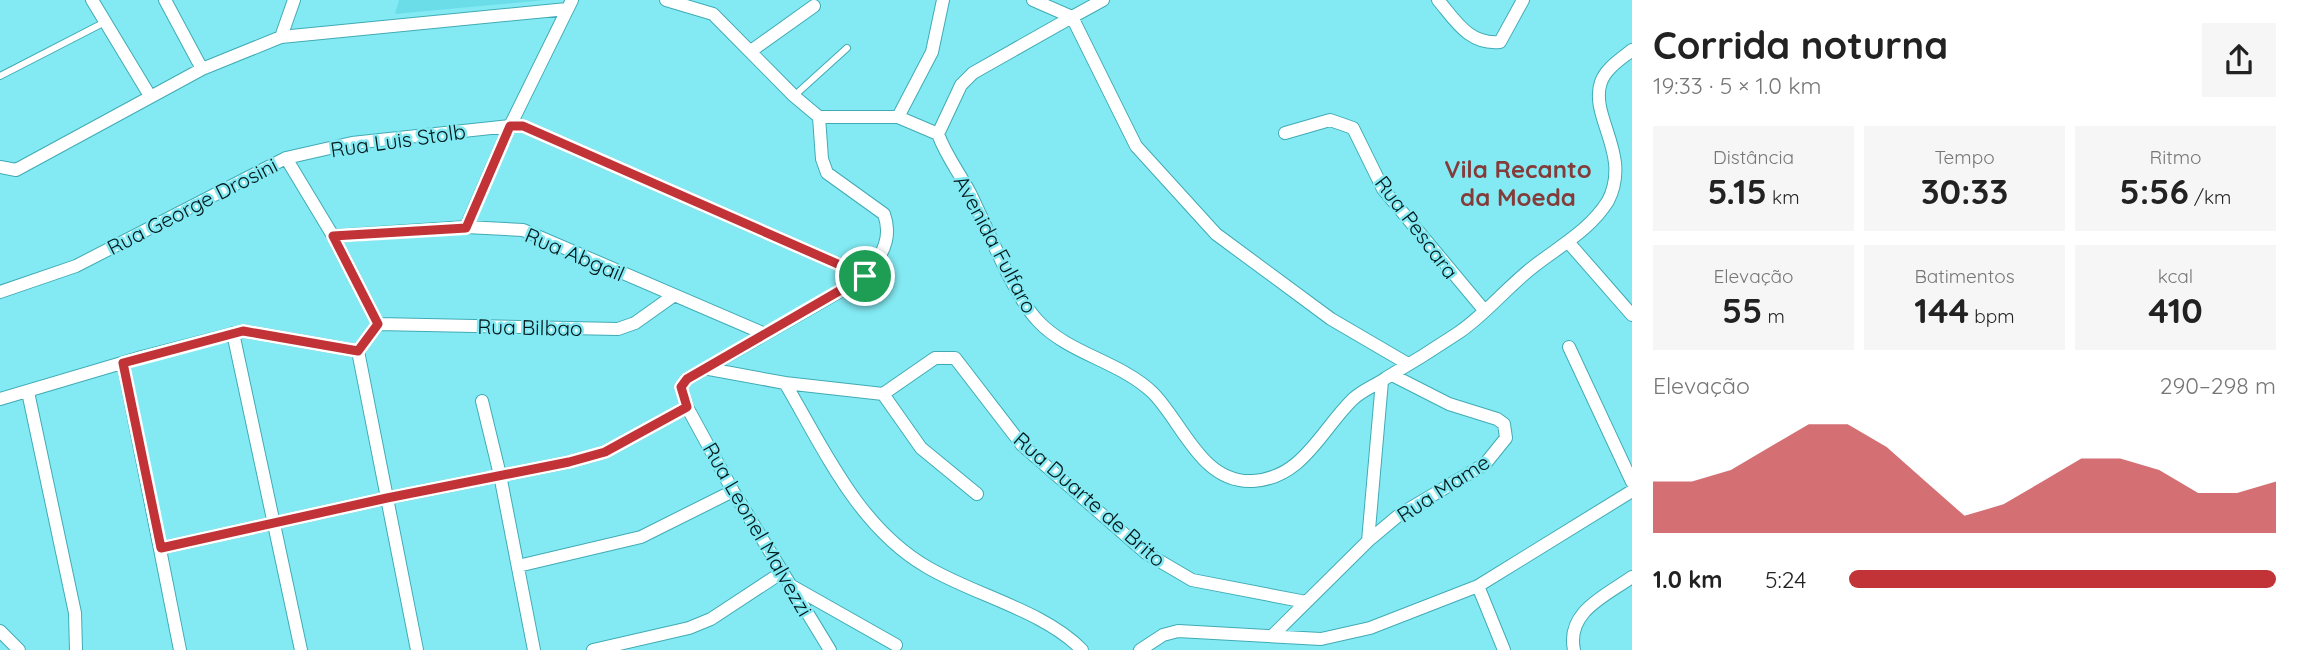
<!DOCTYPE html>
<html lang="pt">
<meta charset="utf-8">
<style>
body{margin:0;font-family:Quicksand,sans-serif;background:#f6f6f6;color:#222;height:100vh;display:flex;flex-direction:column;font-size:26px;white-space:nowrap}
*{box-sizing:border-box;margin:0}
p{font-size:23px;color:#767676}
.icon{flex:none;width:38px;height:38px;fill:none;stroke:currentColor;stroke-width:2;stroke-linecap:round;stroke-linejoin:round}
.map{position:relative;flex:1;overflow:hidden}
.panel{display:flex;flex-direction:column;background:#fff;width:665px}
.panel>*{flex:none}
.pin{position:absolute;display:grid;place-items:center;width:60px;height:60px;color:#fff;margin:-30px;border:4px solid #fff;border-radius:50%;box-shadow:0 2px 7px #0007}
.round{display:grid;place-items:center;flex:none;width:74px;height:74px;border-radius:0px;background:#f6f6f6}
.summary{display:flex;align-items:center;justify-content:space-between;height:119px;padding:0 21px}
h1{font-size:38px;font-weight:800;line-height:52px}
.figures{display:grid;grid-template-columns:repeat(3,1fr);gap:10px;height:119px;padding:7px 21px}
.figures div{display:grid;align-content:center;border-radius:0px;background:#f6f6f6;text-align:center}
.figures b{font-size:35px;font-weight:800}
.figures small{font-size:19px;font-weight:400}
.figures p{font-size:19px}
.chart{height:196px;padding:14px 21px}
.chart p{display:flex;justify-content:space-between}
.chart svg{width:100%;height:126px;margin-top:7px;fill:#c23338;opacity:.7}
ul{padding:0 21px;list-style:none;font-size:23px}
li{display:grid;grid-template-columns:112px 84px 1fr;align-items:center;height:52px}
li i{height:18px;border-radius:9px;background:#c23338}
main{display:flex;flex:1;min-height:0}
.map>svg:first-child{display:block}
.built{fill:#6adde8}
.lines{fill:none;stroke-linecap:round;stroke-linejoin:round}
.lane-casing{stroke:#41abb5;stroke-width:8}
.street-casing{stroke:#41abb5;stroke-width:14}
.lane{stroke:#fff;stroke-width:6}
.street{stroke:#fff;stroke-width:12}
.route-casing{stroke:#fff;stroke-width:14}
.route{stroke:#c23338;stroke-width:9}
.labels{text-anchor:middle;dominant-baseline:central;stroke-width:5;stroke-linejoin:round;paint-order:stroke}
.street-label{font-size:21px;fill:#02181a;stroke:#83eaf3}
.quarter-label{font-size:24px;font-weight:bold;fill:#843c3a;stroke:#83eaf3}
</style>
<main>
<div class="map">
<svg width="1632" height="650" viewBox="0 0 1632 650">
<rect width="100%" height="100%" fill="#83eaf3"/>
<path class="built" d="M399 0H545L395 14Z"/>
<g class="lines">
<defs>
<path id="lane" d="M0 76 105 22
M794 96 847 48"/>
<path id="street" d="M92 0 150 96
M165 0 202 69
M666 0 713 14 794 96 819 117H898L938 134C946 156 959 172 970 193 987 227 1013 295 1038 321 1069 354 1119 361 1152 392 1182 421 1201 484 1253 481 1303 478 1321 430 1353 399 1364 389 1375 386 1386 378 1410 364 1434 349 1458 333 1485 315 1507 287 1533 267 1561 245 1589 231 1608 201 1632 154 1589 117 1601 82 1606 68 1621 59 1632 50
M1033 0 1072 17
M1103 0 1072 17 1136 146 1216 234 1331 319 1408 364
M1438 0C1456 21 1469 45 1500 42L1523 0
M281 37 294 0
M751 51 814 6
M819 117 822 159 827 173 884 214C895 244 875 268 851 285L687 379 681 387 687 407 733 491 830 650
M898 117 932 52 943 0
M1285 133 1330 120 1353 128 1383 189 1484 310
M938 134 961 85 973 73 1072 17
M286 158 333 236 378 324
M0 167 16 170 202 69 281 37 567 9
M466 227 510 126 572 0
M333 236 466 227 523 230 765 334
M1569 243 1632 315
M0 292 76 266 286 158 352 143 510 126H523L865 276
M378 324 358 351 417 650
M378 324 618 329 635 323 673 296
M233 333 301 650
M1569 347 1632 482
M123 363 180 650
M709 369 785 383 883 394 935 358H955L1022 445 1146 553 1192 580 1306 602
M785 383C824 449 858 527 927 567 974 595 1045 611 1082 650
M28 392 75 613 76 650
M883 394 921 448 977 494
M0 399 142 357 243 331 358 351
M482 401 500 475 534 650
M1368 541 1399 515 1485 464 1506 438 1504 424 1497 419 1449 404 1392 375
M161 548 387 498 569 462 605 452 687 407
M518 566 641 537 733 491
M790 585 896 645
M1478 586 1504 650
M0 631 19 650
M1272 636 1368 541 1382 381
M593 650 689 628 711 619 781 573
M1140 650 1163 635 1178 631 1321 639 1370 628 1478 586 1632 491
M1574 650C1566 612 1605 596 1632 577"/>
</defs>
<use href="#lane" class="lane-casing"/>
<use href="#street" class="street-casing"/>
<use href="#lane" class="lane"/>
<use href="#street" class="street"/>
</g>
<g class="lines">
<defs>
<path id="route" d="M510 126H523L865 276 687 379 681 387 687 407 605 452 569 462 387 498 161 548 123 363 243 331 358 351 378 324 333 236 466 228Z"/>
</defs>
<use href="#route" class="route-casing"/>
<use href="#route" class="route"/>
</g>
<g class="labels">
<g class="street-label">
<text transform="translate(398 140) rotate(-8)">Rua Luis Stolb</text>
<text transform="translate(192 206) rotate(-27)">Rua George Drosini</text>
<text transform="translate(1417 227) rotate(53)">Rua Pescara</text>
<text transform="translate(996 244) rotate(62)">Avenida Fulfaro</text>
<text transform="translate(575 254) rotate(23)">Rua Abgail</text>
<text transform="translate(530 327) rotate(1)">Rua Bilbao</text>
<text transform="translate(1443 488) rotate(-33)">Rua Mame</text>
<text transform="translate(1090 499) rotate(41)">Rua Duarte de Brito</text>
<text transform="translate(758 529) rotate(60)">Rua Leonel Malvezzi</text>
</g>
<g class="quarter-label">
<text x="1518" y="169">Vila Recanto<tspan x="1518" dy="28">da Moeda</tspan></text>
</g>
</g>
</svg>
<div class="pin" style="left:865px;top:276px;background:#1e9e55"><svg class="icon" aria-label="arrive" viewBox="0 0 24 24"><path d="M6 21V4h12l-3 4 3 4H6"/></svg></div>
</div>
<section class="panel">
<div class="summary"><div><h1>Corrida noturna</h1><p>19:33 · 5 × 1.0 km</p></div><a class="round"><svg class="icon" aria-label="share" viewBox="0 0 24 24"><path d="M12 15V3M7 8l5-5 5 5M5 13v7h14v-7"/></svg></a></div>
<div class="figures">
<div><p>Distância</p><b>5.15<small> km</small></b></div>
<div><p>Tempo</p><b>30:33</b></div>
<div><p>Ritmo</p><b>5:56<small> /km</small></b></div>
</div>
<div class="figures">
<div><p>Elevação</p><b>55<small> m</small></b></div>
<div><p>Batimentos</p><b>144<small> bpm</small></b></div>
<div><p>kcal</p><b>410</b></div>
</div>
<div class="chart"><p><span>Elevação</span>290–298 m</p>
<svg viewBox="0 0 160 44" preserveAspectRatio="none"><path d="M0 44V26L10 26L20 22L30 14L40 6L50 6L60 14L70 26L80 38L90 34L100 26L110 18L120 18L130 22L140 30L150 30L160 26V44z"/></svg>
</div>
<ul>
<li><b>1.0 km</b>5:24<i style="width:100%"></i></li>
</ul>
</section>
</main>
